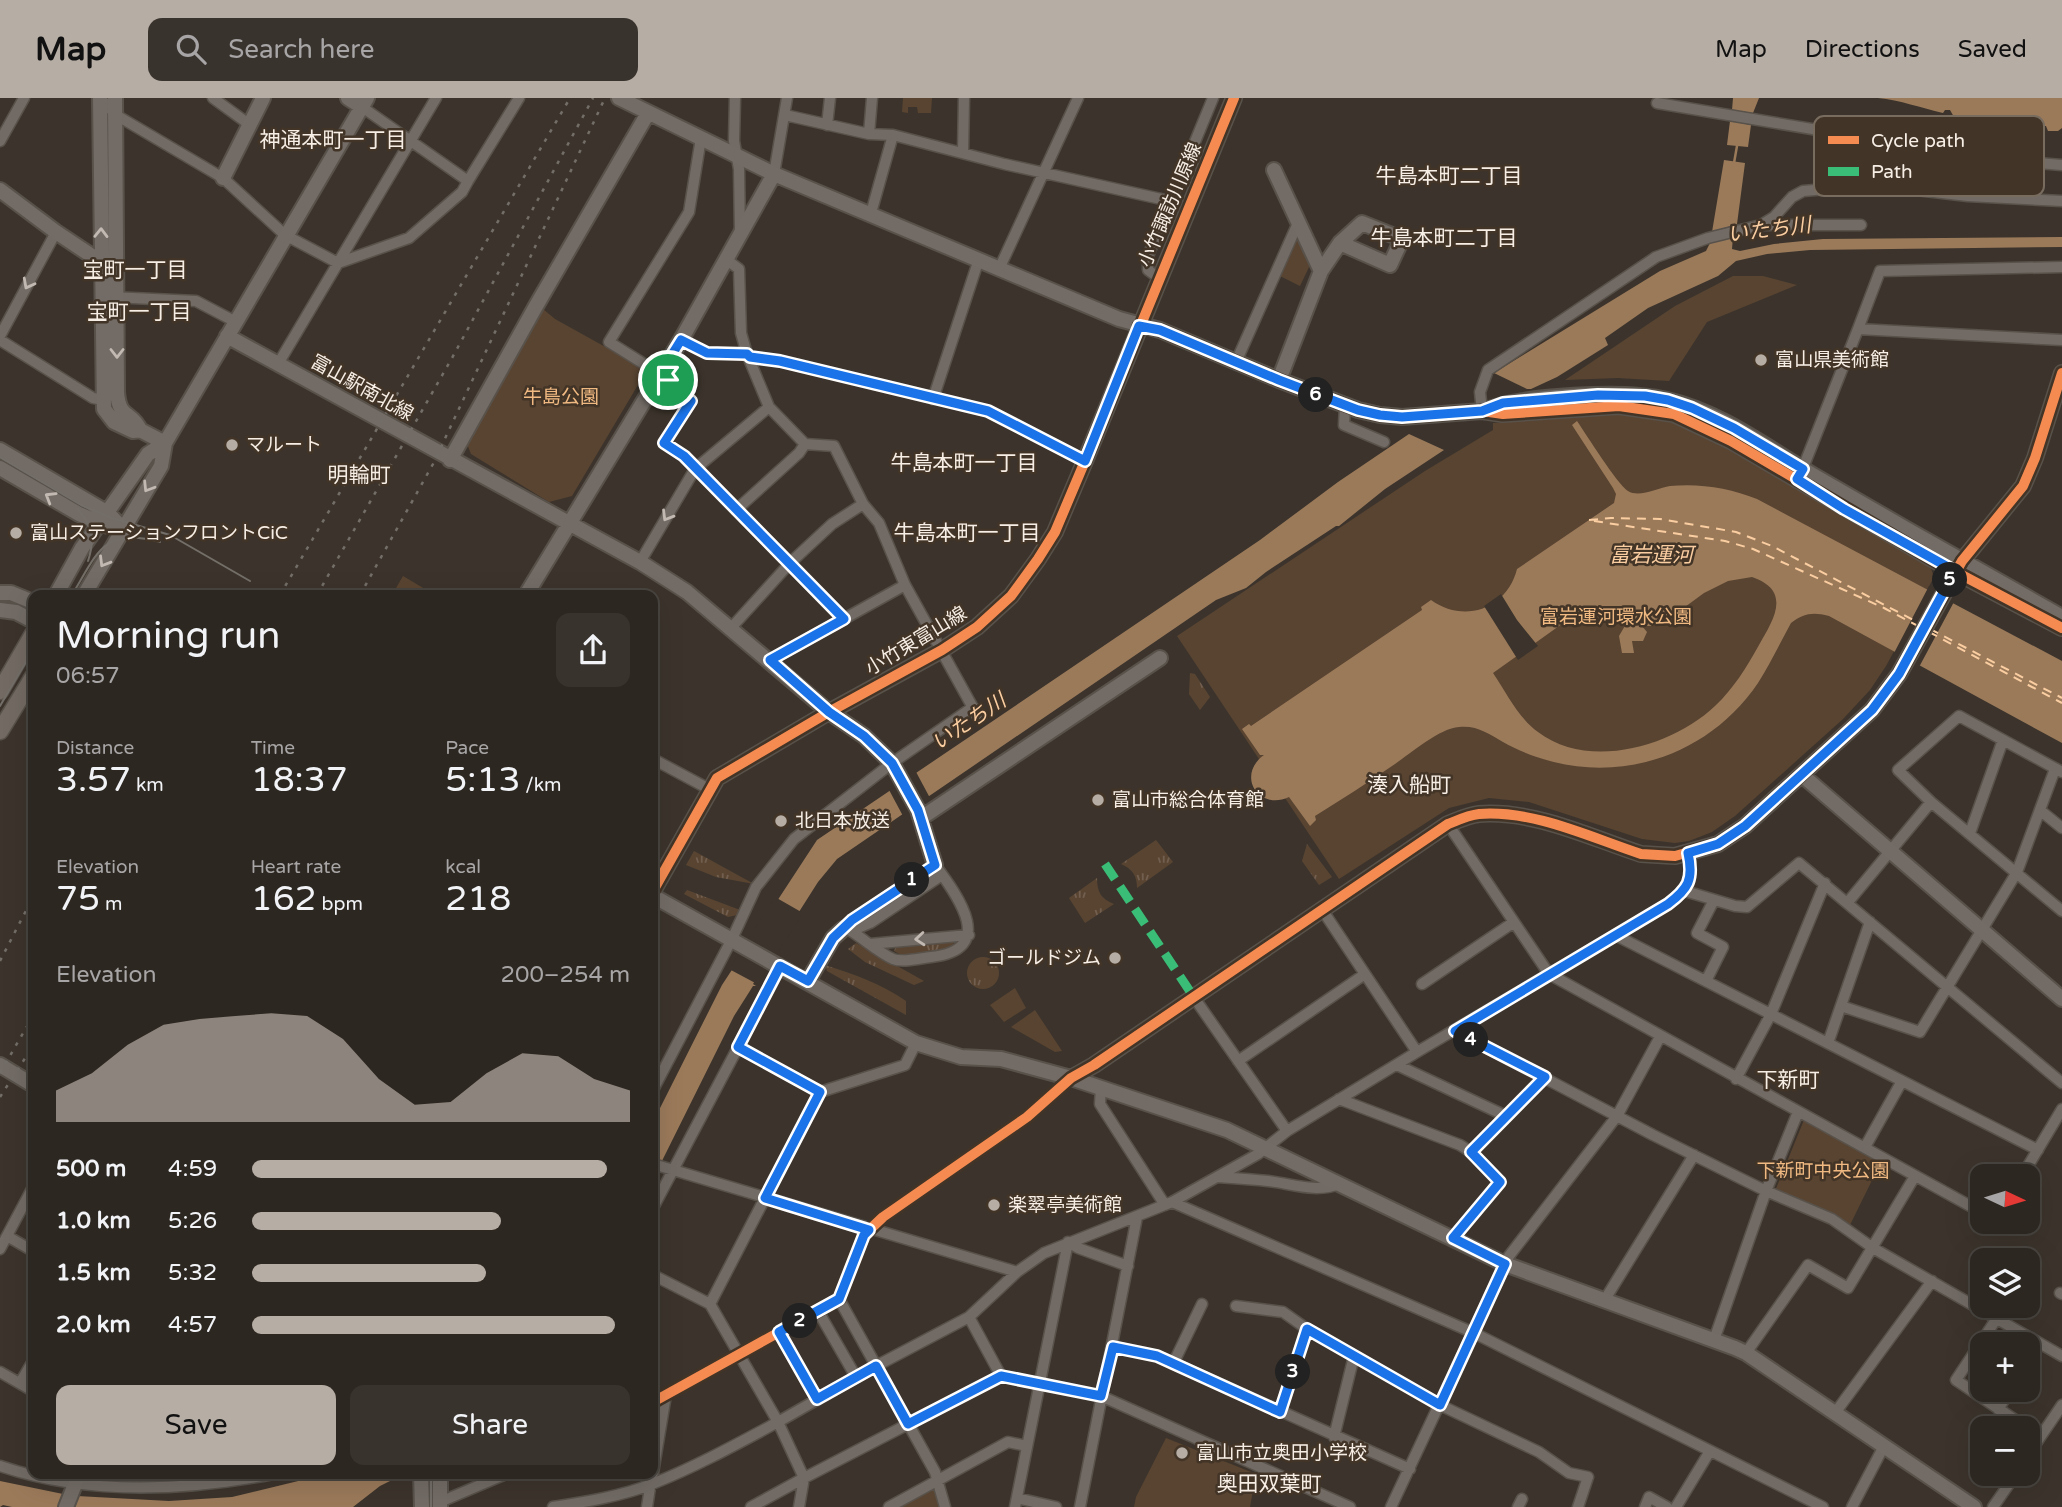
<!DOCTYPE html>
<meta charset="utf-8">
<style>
body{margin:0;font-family:"Varela Round","Noto Sans JP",sans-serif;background:#39332e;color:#f1f3f6;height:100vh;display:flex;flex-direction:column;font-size:26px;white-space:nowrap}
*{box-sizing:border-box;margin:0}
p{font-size:23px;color:#a7a5a5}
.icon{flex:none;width:38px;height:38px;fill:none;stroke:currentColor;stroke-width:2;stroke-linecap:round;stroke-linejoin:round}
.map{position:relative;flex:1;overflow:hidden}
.side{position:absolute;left:28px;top:492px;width:630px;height:889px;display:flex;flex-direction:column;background:#2d2721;border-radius:14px;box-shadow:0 7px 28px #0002,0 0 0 2px #48443f}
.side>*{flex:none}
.needle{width:46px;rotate:94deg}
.fabs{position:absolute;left:1970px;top:1066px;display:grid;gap:14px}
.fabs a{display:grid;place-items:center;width:70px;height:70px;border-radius:14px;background:#2d2721;box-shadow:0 7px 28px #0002,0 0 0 2px #48443f;font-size:35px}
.pin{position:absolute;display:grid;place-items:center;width:60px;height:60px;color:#fff;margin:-30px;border:4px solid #fff;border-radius:50%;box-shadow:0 2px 7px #0007}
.km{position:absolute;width:35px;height:35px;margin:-18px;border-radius:50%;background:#222;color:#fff;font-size:19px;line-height:35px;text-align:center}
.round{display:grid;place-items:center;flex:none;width:74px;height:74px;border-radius:14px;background:#39332e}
.summary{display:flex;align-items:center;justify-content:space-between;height:119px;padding:0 28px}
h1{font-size:38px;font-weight:600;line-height:52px}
.figures{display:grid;grid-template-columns:repeat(3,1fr);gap:10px;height:119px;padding:7px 28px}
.figures div{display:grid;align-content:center}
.figures b{font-size:35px;font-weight:600}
.figures small{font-size:19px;font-weight:400}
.figures p{font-size:19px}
.chart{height:196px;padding:14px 28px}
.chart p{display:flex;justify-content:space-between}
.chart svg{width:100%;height:126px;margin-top:7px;fill:#b6ada4;opacity:.7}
.cta{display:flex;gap:14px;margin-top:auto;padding:14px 28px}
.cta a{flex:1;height:80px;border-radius:14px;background:#b6ada4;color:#111;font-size:28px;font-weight:600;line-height:80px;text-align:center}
.cta a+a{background:#39332e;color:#f1f3f6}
ul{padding:0 28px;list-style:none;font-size:23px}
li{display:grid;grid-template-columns:112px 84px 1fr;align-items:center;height:52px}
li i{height:18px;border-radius:9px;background:#b6ada4}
header{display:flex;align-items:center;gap:42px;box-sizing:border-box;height:98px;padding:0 35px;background:#b6ada4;color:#111}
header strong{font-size:33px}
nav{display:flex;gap:38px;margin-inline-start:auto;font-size:24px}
.search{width:490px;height:63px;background:#39332e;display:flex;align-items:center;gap:18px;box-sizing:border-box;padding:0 24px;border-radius:14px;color:#a7a5a5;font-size:26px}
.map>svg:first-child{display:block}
.grass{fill:url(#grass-tufts)}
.green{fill:#594431}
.water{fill:#9b7a5a;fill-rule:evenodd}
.pier{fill:#3c342c}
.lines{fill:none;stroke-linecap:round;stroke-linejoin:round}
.stream{stroke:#9b7a5a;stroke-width:2.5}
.ferry{stroke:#fbcea2;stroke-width:2;stroke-dasharray:9 7;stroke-linecap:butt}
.street-casing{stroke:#58524b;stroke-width:13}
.secondary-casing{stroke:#58524b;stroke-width:18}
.primary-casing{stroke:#58524b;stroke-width:19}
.street{stroke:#726b65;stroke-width:10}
.secondary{stroke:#736c66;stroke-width:14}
.primary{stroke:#736b63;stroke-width:16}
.tram{stroke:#736e68;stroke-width:2}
.rail{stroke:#736e68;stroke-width:2.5;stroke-dasharray:3.5 7;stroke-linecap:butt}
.quiet{stroke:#3abd76;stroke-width:9;stroke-dasharray:18 9;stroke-linecap:butt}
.cycleway-casing{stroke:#423426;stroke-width:15}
.cycleway{stroke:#f68b52;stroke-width:10}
.oneway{stroke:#c2bab2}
.route-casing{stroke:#fff;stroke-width:14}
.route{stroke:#1a73e8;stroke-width:9}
.poi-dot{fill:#b6ada4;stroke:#423426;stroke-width:2.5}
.labels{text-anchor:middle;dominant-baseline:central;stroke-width:5;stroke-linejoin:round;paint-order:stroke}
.street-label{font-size:19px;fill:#f7eee5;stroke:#423426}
.poi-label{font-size:19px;fill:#f7eee5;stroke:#423426;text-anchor:start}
.park-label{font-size:19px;fill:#f0b982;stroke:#423426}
.neighbourhood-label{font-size:21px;fill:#f7eee5;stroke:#423426}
.water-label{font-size:21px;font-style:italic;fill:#fbcea2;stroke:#423426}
.key{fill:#423426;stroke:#786c5f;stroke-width:2}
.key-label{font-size:19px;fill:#f7eee5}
</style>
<header>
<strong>Map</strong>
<div class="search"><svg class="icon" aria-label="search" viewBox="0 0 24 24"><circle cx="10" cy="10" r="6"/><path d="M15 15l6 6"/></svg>Search here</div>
<nav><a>Map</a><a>Directions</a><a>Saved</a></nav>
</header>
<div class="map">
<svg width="2062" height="1409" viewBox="0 0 2062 1409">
<defs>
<pattern id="grass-tufts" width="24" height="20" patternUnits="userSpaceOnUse" patternTransform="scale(1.75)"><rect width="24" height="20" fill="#594431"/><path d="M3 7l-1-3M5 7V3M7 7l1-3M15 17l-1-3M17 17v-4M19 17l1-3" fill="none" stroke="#725f4f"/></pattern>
</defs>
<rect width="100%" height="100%" fill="#3c342c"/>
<path class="grass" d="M1190 575 1195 576 1210 599 1200 612 1189 596Z
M1156 742 1173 764 1137 790C1137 778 1133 771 1121 766Z
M1307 746 1332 779 1319 787 1302 763Z
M694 753 754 786 716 779 686 767Z
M1097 780C1097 794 1101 801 1114 806L1085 825 1069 800Z
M687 792 740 812 737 817 728 819 684 796Z
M951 842 954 846 951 853 903 858 894 853 896 848Z
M856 845 924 883 914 887 865 864 848 851Z
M967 875a16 16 0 1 1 32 0a16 16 0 1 1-32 0Z
M825 867C853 876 882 886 906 903V917L827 873Z"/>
<path class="green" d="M903 0H932L931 15H918L917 9H908V15L902 14Z
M1296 135 1310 167 1300 188 1278 177Z
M1733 178H1763L1797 187 1707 224 1669 283 1618 280 1565 282 1675 208Z
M543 211 555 221 645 271V275L572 398 549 404 471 356 467 346Z
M1623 314 1676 323 1719 343 1929 465 1934 479 1886 568 1870 592 1843 621 1735 718 1712 734 1689 743 1675 745 1642 741 1529 704 1489 700 1449 710 1339 781 1177 538 1425 373 1493 332V325Z
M403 478 435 497H392Z
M1015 890 1026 910 1004 924 990 907Z
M1035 912 1062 953 1055 954 1011 929Z
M1804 1022 1881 1064 1849 1129 1828 1114 1775 1093Z
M1166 1340 1256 1376 1250 1409H1134L1136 1399Z
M933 1390 941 1409H895Z"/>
<path class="water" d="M1733 0H1759L1753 15 1732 12Z
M1878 0H2062V30L2058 33H2048L2046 28H2041V32C2022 31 2005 30 1986 25 1976 21 1965 23 1954 19L1950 12H1945L1943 15C1921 10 1900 2 1878 0Z
M1730 23 1751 27 1748 49 1727 47Z
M1724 62 1745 65 1737 126 1712 134Z
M1733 138 1732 151 1740 153 1774 146 1823 141 2062 139V149L1810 152 1767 156 1736 163 1718 178 1648 210 1605 240 1608 247 1557 279 1531 291H1527L1494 275 1660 173 1706 153 1710 145Z
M1577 323C1586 336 1617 386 1628 393 1639 400 1658 390 1670 388 1699 385 1730 390 1757 401L2062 563V645L1829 518C1813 514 1804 515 1791 525 1780 545 1770 566 1758 585 1710 656 1623 686 1543 661 1530 657 1515 651 1503 644 1489 636 1477 627 1459 629 1440 630 1411 655 1395 666 1369 684 1342 701 1315 718L1316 722 1310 728 1289 699C1258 713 1236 677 1264 657H1260L1242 631 1249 626 1251 628 1422 512 1421 509 1431 502C1464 526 1507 511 1517 471L1614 405 1616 396 1613 390 1572 327ZM1752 479C1793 493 1773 522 1759 547 1746 570 1734 590 1715 608 1673 648 1589 673 1538 634 1519 621 1506 594 1493 575L1587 508 1593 517 1604 514 1621 517 1626 526 1619 538 1622 555H1634L1632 543H1643L1647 534 1642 528H1659L1704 495 1728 483Z
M1409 336 1444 352 1385 391 1339 428H1336L1266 474 1246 490 1216 502 837 761 818 784 753 886 756 888H753L734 918 653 1081V1024L722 887 817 742 1260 442 1338 384Z
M327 1376H404L380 1388 353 1409H74L77 1398 169 1403 232 1399Z
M0 1383 63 1396 59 1409H12L3 1407 0 1409Z"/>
<path class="pier" d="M1929 488 1955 502 1918 571 1893 557Z
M1501 496 1517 522 1538 548 1518 562 1484 508Z
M915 672 930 700 903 718 888 690Z
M775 799 803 815 758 885 759 887 729 871Z"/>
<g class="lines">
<path class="stream" d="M1734 65 1737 48"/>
<path class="ferry" d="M1589 422 1611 420 1660 421 1736 434 1772 448 1919 525
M1594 423 1725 443 1753 451 1884 510 1918 528
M1930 531 2062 600
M1929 534 2062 605"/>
<defs>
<path id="street" d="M100 0 116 17 223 80 285 137 338 165 409 140 462 94 468 83 362 9
M213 0 250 27
M735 0 734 43 739 71 740 135
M1657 5 1991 61 2062 67
M785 17 869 36 893 37 1004 66 1170 103
M827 27 830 0
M869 36 872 0
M701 40 689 114 609 244 660 276 691 303 665 345 684 358 843 521
M0 43 24 0
M963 55 964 0
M774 76 787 0
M468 83 519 0
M1911 90 1933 84 1995 81 2011 73 2013 63
M871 115 893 37
M1762 127H1861
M727 162 739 171 741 235 747 256 769 309 805 346 834 348 863 406 879 425 905 487 977 617
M1000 169 1078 0
M1159 180 1148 172V158L1213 0
M111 199 196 203 234 223
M1858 231 1880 173 2062 169
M0 238 56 134
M0 242 93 300 103 302
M681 242 707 255 747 256 750 259 780 263 988 313 1085 363
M1236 264 1298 125
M278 266 436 0
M933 301 979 161
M1345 307 1344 327 1384 344
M1482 313 1480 294 1488 272 1656 159 1708 140 1761 127 1774 119 1792 99 1803 93 1850 89 1908 91 1968 98 2062 103
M1801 375 1858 231 2062 242
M736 412 799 355 805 346
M640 464 695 371 769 309
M731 530 790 465 832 426 863 406
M770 562 905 487
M653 661 709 691
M2062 674 1959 618 1898 672 1931 704 2062 813
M2041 713 2062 730
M1448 726 1549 876 1983 1115
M1970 735 2003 642
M935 767C959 799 997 852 931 859 920 860 903 865 893 861 878 854 865 842 851 833L843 831 852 822Z
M1685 793 1735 808 1747 809 1799 765 2062 985
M1848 804 1931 704
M1321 810 1417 954
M851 833 870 825 942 777
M1615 837 2038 1052
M870 846 969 837
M1706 883 1723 849 1697 835 1714 802
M1422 886 1514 824
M1193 898 1287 1033
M1841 908 1920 934 2017 774 2055 671
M1455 933 1653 1037 1766 1093 1832 1121 1873 1150 2062 1258
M1828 945 1870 824
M738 949 820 994
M1238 963 1365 876
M1397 967 1506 1018
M1736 981 1771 916 1825 785
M1101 989 1100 1006 1165 1107
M653 992 732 841 756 789 794 741 892 665 973 609
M1339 1001 1460 1047 1471 1054 1500 1084 1453 1140
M1865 1049 1902 983
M1471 1054 1545 979
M653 1066 1017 1174
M2022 1078 2062 1011
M1218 1079C1234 1080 1251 1081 1268 1083 1293 1086 1315 1095 1340 1086
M1172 1104 1474 1235 1823 1409
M653 1110 781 868
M7 1138 33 1153
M0 1151 33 1089
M653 1177 710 1206 778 1324 876 1268 969 1219 1017 1174 1044 1155 1172 1104 1258 1056 1287 1033 1417 954 1668 806C1688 791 1694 782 1688 755
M2060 1195 2062 1196
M839 1201 935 1374 945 1409
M1604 1203 1694 1057
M710 1206 820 994 905 967 916 945
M1236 1208 1283 1214 1307 1231 1440 1307 1539 1354 1569 1375 1588 1379 1578 1409
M818 1213 856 1279
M969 1219 1001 1278
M1997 1220 1956 1282 2027 1330
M779 1234 817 1302
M1714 1242 1766 1093 1798 1014
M1113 1249 1157 1258 1410 1371
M1746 1255 1808 1167 1848 1190 1915 1078
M2028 1264 2033 1258
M1173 1266 1202 1206
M0 1274 33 1293
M20 1285 33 1263
M653 1304 839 1201 864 1137 883 1119 1027 1019 1071 980
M1998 1311 2011 1292
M1280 1314 1307 1231
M1835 1315 1932 1183
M1334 1339 1354 1258
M2028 1357 2062 1307
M0 1368C88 1398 184 1393 273 1376
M653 1375 666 1297
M1017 1400 1056 1409
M440 1404 506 1376
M553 1409C585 1404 622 1398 652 1386 695 1369 737 1346 778 1324L804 1380 751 1409
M647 1409 651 1383
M799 1409 804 1380 1001 1278 1101 1298 1350 1409
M889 1409 1008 1344 1027 1348
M1015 1409 1068 1144 1078 1150 1128 1168
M1080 1409 1137 1119
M1391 1409 1509 1158 1617 1018 1660 939
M1518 1409 1522 1401
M1645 1409 1649 1399 1667 1409
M1676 1409 1710 1353
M1852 1409 1884 1348
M1993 1409 2016 1376"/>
<path id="secondary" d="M100 0 104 311 114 324 133 333 140 332 165 345
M115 0 117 294C119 322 132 313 140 332
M348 0 362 9
M619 0 774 76 1119 221 1160 232 1279 282 1358 312 1380 317 1402 319 1482 313 1503 316 1619 308 1674 316 1731 343 1939 465 2062 530
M1274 72 1321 173 1279 282
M223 80 263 0
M0 92 56 134 101 164H108
M1321 173 1340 145 1362 125 1402 141 1390 167 1340 145
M227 238 640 464 687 494 829 614 864 638 892 665 918 712 935 767
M1484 313C1523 297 1625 292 1667 302 1721 314 1770 352 1818 380 1899 427 1980 473 2062 519
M0 352 108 415 123 431
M450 362 536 208 648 15
M0 370 79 416 108 428
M0 495H11L33 504
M56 497 82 450 148 356 165 345
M84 497 161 368 165 345 367 0
M526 497 681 242 774 76
M0 512 16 514 33 523
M1802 677 2062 901
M921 720 1160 560
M653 793 717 680 829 614 942 552 977 529 1011 498 1038 461 1055 434 1085 363 1234 0
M653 798 916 945 961 959 1001 961 1071 980 1227 1032 1505 1166 1735 1250 1746 1255 1974 1409
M808 883 833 840 843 831
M0 967 33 987
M1071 980 1094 967 1448 726C1458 722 1469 717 1479 716 1535 712 1589 739 1641 756L1675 758 1718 746 1745 728 1872 612 1899 576 1962 463 2023 388 2035 360 2062 275
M421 1376 422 1409
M66 1409 79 1376
M440 1409V1376"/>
<path id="primary" d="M0 593 33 536
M0 633 33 579"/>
</defs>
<use href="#street" class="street-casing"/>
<use href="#secondary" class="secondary-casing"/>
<use href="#primary" class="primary-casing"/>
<use href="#street" class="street"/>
<use href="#secondary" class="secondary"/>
<use href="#primary" class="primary"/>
<path class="tram" d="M0 359 81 407 112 420 170 437 250 483
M78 411C92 428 95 442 88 463
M72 497C98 454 103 429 160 444
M0 608 33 552
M431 1409V1376"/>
<path class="rail" d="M280 497 570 0
M317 497 452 260 593 0
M360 497 433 366 605 0
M0 863 33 799
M0 975 33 918
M0 999 33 948"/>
<path class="quiet" d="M1105 766 1193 898"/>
<defs>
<path id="cycleway" d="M1139 228 1160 232 1279 282 1358 312 1380 317 1402 319 1482 313 1503 316 1619 308 1674 316 1731 343 1939 465 2062 530
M653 793 717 680 829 614 942 552 977 529 1011 498 1038 461 1055 434 1085 363 1234 0
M653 1304 839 1201 864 1137 883 1119 1027 1019 1071 980 1094 967 1448 726C1458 722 1469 717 1479 716 1535 712 1589 739 1641 756L1675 758 1718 746 1745 728 1872 612 1899 576 1962 463 2023 388 2035 360 2062 275"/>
</defs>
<use href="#cycleway" class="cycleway-casing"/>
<use href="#cycleway" class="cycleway"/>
</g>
<defs><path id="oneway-chevron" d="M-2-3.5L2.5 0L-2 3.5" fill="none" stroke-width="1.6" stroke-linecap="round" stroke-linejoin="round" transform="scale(1.75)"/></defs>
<g class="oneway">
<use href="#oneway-chevron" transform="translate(101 135) rotate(-89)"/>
<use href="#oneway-chevron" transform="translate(28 186) rotate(118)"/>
<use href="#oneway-chevron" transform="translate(117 255) rotate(90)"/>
<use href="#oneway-chevron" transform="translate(148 389) rotate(122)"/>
<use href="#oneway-chevron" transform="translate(50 399) rotate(-149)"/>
<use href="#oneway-chevron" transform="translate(667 418) rotate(121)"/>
<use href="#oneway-chevron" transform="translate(104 464) rotate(121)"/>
<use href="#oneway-chevron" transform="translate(920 841) rotate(175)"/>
</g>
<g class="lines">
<defs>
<path id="route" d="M1139 228 1160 232 1279 282 1358 312 1380 317 1402 319 1482 313 1503 305 1598 297 1645 298 1668 302 1692 310 1734 330 1803 371 1797 381 1844 411 1955 473 1899 576 1872 612 1745 728 1718 746 1688 755C1694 782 1688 791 1668 806L1455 933 1545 979 1471 1054 1500 1084 1453 1140 1505 1166 1440 1307 1307 1231 1280 1314 1157 1258 1113 1249 1101 1298 1001 1278 908 1326 876 1268 817 1301 779 1234 839 1201 864 1137 869 1132 765 1100 820 994 738 949 780 868 808 883 833 840 852 822 935 767 918 712 892 665 864 638 829 614 770 562 844 521 684 358 664 345 691 303 660 276 681 242 707 255 747 256 750 259 780 263 988 313 1085 363Z"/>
</defs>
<use href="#route" class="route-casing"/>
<use href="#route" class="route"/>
</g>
<g class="poi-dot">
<circle cx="1761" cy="262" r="7"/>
<circle cx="232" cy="347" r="7"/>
<circle cx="16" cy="435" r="7"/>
<circle cx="1098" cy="702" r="7"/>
<circle cx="781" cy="723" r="7"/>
<circle cx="1115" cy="860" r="7"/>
<circle cx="994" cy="1107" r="7"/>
<circle cx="1182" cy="1355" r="7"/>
</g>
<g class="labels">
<g class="street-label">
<text transform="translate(1170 107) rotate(-67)">小竹諏訪川原線</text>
<text transform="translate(362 290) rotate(29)">富山駅南北線</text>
<text transform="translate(916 543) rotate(-31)">小竹東富山線</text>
</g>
<g class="poi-label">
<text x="1775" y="262">富山県美術館</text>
<text x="246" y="347">マルート</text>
<text x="30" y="435">富山ステーションフロントCiC</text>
<text x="1112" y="702">富山市総合体育館</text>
<text x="795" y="723">北日本放送</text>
<text x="1101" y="860" text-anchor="end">ゴールドジム</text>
<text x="1008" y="1107">楽翠亭美術館</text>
<text x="1196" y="1355">富山市立奥田小学校</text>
</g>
<g class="park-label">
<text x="561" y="299">牛島公園</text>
<text x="1616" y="519">富岩運河環水公園</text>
<text x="1823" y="1073">下新町中央公園</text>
</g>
<g class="neighbourhood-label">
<text x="333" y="42">神通本町一丁目</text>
<text x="1449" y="78">牛島本町二丁目</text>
<text x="1444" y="140">牛島本町二丁目</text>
<text x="135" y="172">宝町一丁目</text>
<text x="139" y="214">宝町一丁目</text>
<text x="964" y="365">牛島本町一丁目</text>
<text x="359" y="377">明輪町</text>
<text x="967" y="435">牛島本町一丁目</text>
<text x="1409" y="687">湊入船町</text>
<text x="1788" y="982">下新町</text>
<text x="1269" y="1386">奥田双葉町</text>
</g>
<g class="water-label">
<text transform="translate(1769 132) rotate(-7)">いたち川</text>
<text x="1651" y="457">富岩運河</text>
<text transform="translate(969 624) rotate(-34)">いたち川</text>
</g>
</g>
<rect x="1814" y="18" width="230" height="80" rx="10" class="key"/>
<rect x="1828" y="38" width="31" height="8" fill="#f68b52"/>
<rect x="1828" y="69" width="31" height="9" fill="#3abd76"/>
<g class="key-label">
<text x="1871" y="49">Cycle path</text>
<text x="1871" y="80">Path</text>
</g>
</svg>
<div class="fabs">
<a><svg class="needle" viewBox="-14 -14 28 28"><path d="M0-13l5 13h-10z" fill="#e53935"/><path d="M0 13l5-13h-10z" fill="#a7a5a5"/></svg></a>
<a><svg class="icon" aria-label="layers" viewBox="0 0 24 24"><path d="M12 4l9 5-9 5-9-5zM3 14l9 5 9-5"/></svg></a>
<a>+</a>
<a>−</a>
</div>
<div class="pin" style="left:668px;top:282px;background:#1e9e55"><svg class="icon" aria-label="arrive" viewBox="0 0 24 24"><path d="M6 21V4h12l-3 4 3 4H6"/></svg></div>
<b class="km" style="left:912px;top:782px">1</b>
<b class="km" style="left:800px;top:1223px">2</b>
<b class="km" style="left:1293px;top:1274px">3</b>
<b class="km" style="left:1471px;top:942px">4</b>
<b class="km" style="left:1950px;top:482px">5</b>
<b class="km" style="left:1316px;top:297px">6</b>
<section class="side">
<div class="summary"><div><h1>Morning run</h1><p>06:57</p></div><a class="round"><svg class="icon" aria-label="share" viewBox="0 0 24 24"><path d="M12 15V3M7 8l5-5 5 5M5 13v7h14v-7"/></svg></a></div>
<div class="figures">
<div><p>Distance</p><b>3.57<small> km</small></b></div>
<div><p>Time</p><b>18:37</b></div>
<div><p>Pace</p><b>5:13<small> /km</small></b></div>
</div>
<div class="figures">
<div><p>Elevation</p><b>75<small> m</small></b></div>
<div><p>Heart rate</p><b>162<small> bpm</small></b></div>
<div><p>kcal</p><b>218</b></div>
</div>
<div class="chart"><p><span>Elevation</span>200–254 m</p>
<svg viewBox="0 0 160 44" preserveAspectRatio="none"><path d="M0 44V33L10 27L20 17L30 10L40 8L50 7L60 6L70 7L80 15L90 29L100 38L110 37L120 27L130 20L140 21L150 29L160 33V44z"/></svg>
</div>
<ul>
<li><b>500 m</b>4:59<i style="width:94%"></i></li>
<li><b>1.0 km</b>5:26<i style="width:66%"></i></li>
<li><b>1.5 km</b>5:32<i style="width:62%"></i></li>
<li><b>2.0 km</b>4:57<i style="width:96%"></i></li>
</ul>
<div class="cta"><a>Save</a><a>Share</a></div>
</section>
</div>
